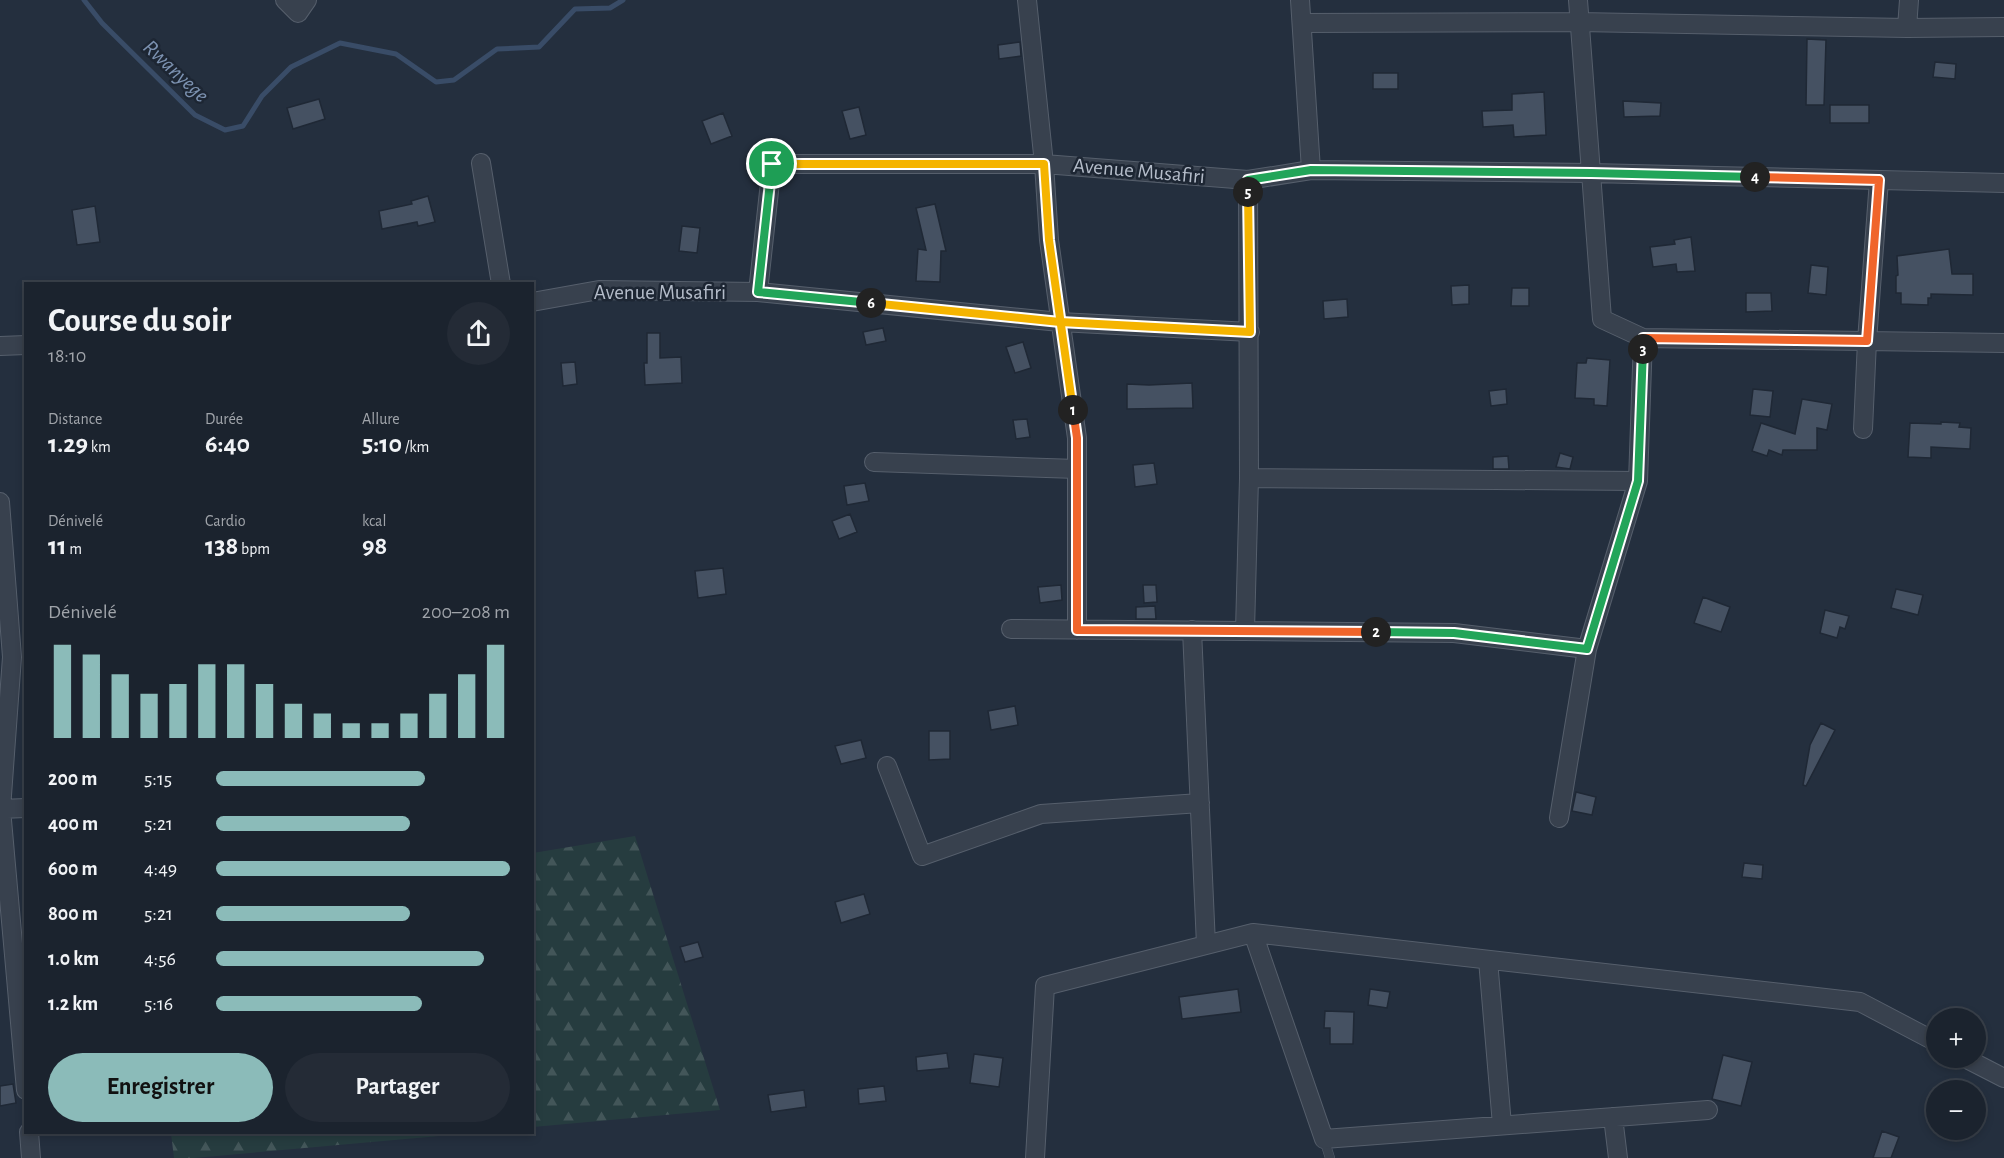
<!DOCTYPE html>
<html lang="fr">
<meta charset="utf-8">
<style>
body{margin:0;font-family:"Alegreya Sans",sans-serif;background:#242b36;color:#f1f3f6;height:100vh;display:flex;flex-direction:column;font-size:22px;white-space:nowrap}
*{box-sizing:border-box;margin:0}
p{font-size:20px;color:#a0a4aa}
.icon{flex:none;width:33px;height:33px;fill:none;stroke:currentColor;stroke-width:2;stroke-linecap:round;stroke-linejoin:round}
.map{position:relative;flex:1;overflow:hidden}
.drawer{position:absolute;left:24px;top:282px;width:510px;height:852px;display:flex;flex-direction:column;background:#1b232e;border-radius:0px;box-shadow:0 3px 9px #0003,0 0 0 2px #39404a}
.drawer>*{flex:none}
.tools{position:absolute;left:1926px;top:1008px;display:grid;gap:12px}
.tools a{display:grid;place-items:center;width:60px;height:60px;border-radius:50%;background:#1b232e;box-shadow:0 3px 9px #0003,0 0 0 2px #39404a;font-size:30px}
.pin{position:absolute;display:grid;place-items:center;width:51px;height:51px;color:#fff;margin:-26px;border:3px solid #fff;border-radius:50%;box-shadow:0 2px 6px #0007}
.km{position:absolute;width:30px;height:30px;margin:-15px;border-radius:50%;background:#222;color:#fff;font-size:16px;line-height:30px;text-align:center}
.round{display:grid;place-items:center;flex:none;width:63px;height:63px;border-radius:32px;background:#242b36}
.headline{display:flex;align-items:center;justify-content:space-between;height:102px;padding:0 24px}
h1{font-size:33px;font-weight:700;line-height:45px}
.metrics{display:grid;grid-template-columns:repeat(3,1fr);gap:9px;height:102px;padding:6px 24px}
.metrics div{display:grid;align-content:center}
.metrics b{font-size:26px;font-weight:700}
.metrics small{font-size:16px;font-weight:400}
.metrics p{font-size:16px}
.chart{height:168px;padding:12px 24px}
.chart p{display:flex;justify-content:space-between}
.chart svg{width:100%;height:108px;margin-top:6px;stroke:#8bbbb9;stroke-width:6}
.cta{display:flex;gap:12px;margin-top:auto;padding:12px 24px}
.cta a{flex:1;height:69px;border-radius:36px;background:#8bbbb9;color:#111;font-size:24px;font-weight:700;line-height:69px;text-align:center}
.cta a+a{background:#242b36;color:#f1f3f6}
ul{padding:0 24px;list-style:none;font-size:20px}
li{display:grid;grid-template-columns:96px 72px 1fr;align-items:center;height:45px}
li i{height:15px;border-radius:8px;background:#8bbbb9}
.map>svg:first-child{display:block}
.forest{fill:url(#forest-firs)}
.lines{fill:none;stroke-linecap:round;stroke-linejoin:round}
.stream{stroke:#394c67;stroke-width:5}
.building{fill:#455162;stroke:#1f2835;stroke-width:1.5}
.service-casing{stroke:#565f6c;stroke-width:10}
.minor-casing{stroke:#565f6c;stroke-width:20}
.service{stroke:#38414e;stroke-width:9}
.minor{stroke:#38414e;stroke-width:18}
.split-1-casing{stroke:#fff;stroke-width:12}
.split-2-casing{stroke:#fff;stroke-width:12}
.split-3-casing{stroke:#fff;stroke-width:12}
.split-4-casing{stroke:#fff;stroke-width:12}
.split-5-casing{stroke:#fff;stroke-width:12}
.split-6-casing{stroke:#fff;stroke-width:12}
.split-7-casing{stroke:#fff;stroke-width:12}
.split-1{stroke:#f5b400;stroke-width:8}
.split-2{stroke:#f0652b;stroke-width:8}
.split-3{stroke:#22a559;stroke-width:8}
.split-4{stroke:#f0652b;stroke-width:8}
.split-5{stroke:#22a559;stroke-width:8}
.split-6{stroke:#f5b400;stroke-width:8}
.split-7{stroke:#22a559;stroke-width:8}
.labels{text-anchor:middle;dominant-baseline:central;stroke-width:5;stroke-linejoin:round;paint-order:stroke}
.street-label{font-size:21px;fill:#b4bcc9;stroke:#1d2633}
.water-label{font-size:22px;font-style:italic;fill:#7c92b1;stroke:#1d2633}
</style>
<div class="map">
<svg width="2004" height="1158" viewBox="0 0 2004 1158">
<defs>
<pattern id="forest-firs" width="22" height="20" patternUnits="userSpaceOnUse" patternTransform="scale(1.5)"><rect width="22" height="20" fill="#263c3f"/><path d="M5 1l3.5 6h-7zM16 11l3.5 6h-7z" fill="#435659"/></pattern>
</defs>
<rect width="100%" height="100%" fill="#242f3e"/>
<path class="forest" d="M635 836 720 1110 533 1127V853Z
M171 1133V1132L473 1133 194 1158H174Z"/>
<g class="lines">
<path class="stream" d="M84 0 102 23 195 115 225 130 243 126 262 96 291 67 340 43 396 54 436 82 454 80 497 49 539 47 575 9 610 8 623 0"/>
</g>
<path class="building" d="M1807 39 1826 40 1824 105H1806Z
M1020 42 1021 56 999 59 998 45Z
M1935 62 1956 64 1955 79 1933 77Z
M1373 73H1398V89H1373Z
M1544 92 1546 135 1514 137 1513 125 1483 127 1482 111 1512 110V94Z
M319 99 325 119 293 129 287 108Z
M1623 101 1661 103 1660 116 1624 117Z
M1830 105H1869V123H1830Z
M859 107 866 135 850 139 842 111Z
M723 113 732 136 711 144 702 121Z
M428 196 435 222 418 226 417 222 382 229 379 211 412 204 411 201Z
M935 204 946 251H941L940 282 916 281 918 249 926 250 916 208Z
M95 206 100 242 77 245 72 210Z
M682 226 700 228 697 253 679 251Z
M1691 237 1695 271 1677 272 1676 264 1653 267 1650 247 1675 244 1674 240Z
M1949 249 1952 274H1973V295L1931 294V298H1928V305L1901 304V293H1896V276L1898 275 1897 256Z
M1811 265 1828 267 1826 295 1808 293Z
M1469 285V304L1452 305 1451 286Z
M1512 288H1529V306H1511Z
M1746 293H1771L1772 311 1746 312Z
M1347 299 1348 317 1324 319 1323 301Z
M883 328 886 341 866 345 863 332Z
M647 333H660V358L681 357 682 383 645 385 644 363H647Z
M1023 342 1031 368 1015 373 1006 347Z
M1587 358 1610 360 1607 406 1594 405V399L1575 398 1577 363H1586Z
M575 362 577 384 563 386 561 363Z
M1192 383 1193 408 1127 409V384L1149 385Z
M1506 389 1507 404 1491 406 1489 391Z
M1753 389 1773 391 1770 417 1750 415Z
M1802 399 1832 404 1827 430 1817 428V450H1783L1782 455 1769 450 1767 456 1752 451 1761 423 1795 434Z
M1027 419 1030 437 1016 439 1013 420Z
M1941 422 1960 423 1959 427 1971 428 1970 449 1931 447V458L1908 457 1910 423 1941 424Z
M1560 453 1573 457 1570 469 1556 467Z
M1508 456 1509 469H1493V457Z
M1154 463 1157 484 1135 487 1133 465Z
M865 483 869 501 847 505 844 486Z
M850 514 857 532 839 539 832 521Z
M723 568 726 594 698 598 695 571Z
M1061 585 1062 600 1040 603 1038 587Z
M1143 585H1156L1157 602 1144 603Z
M1896 589 1923 595 1918 615 1891 608Z
M1703 597 1730 607 1721 632 1694 623Z
M1155 606 1156 619H1136V607Z
M1825 610 1849 616 1845 629 1840 627 1837 638 1820 633Z
M1015 706 1018 725 991 730 988 711Z
M1821 723 1835 730 1806 786 1803 785 1810 745Z
M929 731H950V759L929 760Z
M861 740 866 758 841 764 835 746Z
M1576 792 1596 797 1592 815 1572 811Z
M1744 863 1763 865 1762 879 1742 877Z
M864 894 870 914 841 923 835 902Z
M698 942 703 957 685 962 680 947Z
M1238 989 1241 1012 1182 1019 1179 997Z
M1370 989 1390 992 1387 1008 1368 1005Z
M1325 1011 1354 1012 1353 1044H1330V1028H1324Z
M947 1053 949 1068 917 1071 916 1057Z
M974 1054 1003 1058 999 1087 970 1083Z
M1723 1055 1752 1062 1741 1106 1712 1099Z
M13 1084 16 1103 0 1106V1086Z
M884 1086 886 1101 859 1104 858 1089Z
M804 1090 806 1107 771 1112 768 1095Z
M1882 1131 1899 1137 1891 1158H1873Z"/>
<g class="lines">
<defs>
<path id="service" d="M1324 1139 1330 1158"/>
<path id="minor" d="M285 0 298 13 307 0
M1027 0 1044 164 1049 240 1077 438V630
M1300 0 1311 170
M1302 23 1579 22 1907 28 2004 27
M1907 28 1909 0
M481 163 501 284
M758 292 1060 322 1250 332
M532 302 599 290 758 292 772 164H1044L1248 180 1311 170 1591 173 2004 183
M1643 338 2004 343
M0 346 26 345
M1863 429 1867 341 1879 180
M874 462 1077 469
M1249 478 1638 481
M0 502 12 657 1 809 26 1090
M1011 629 1454 633 1587 649
M1192 630 1206 945
M1245 631 1249 478 1248 180
M887 766 922 856 1041 814 1200 803
M0 809 26 808
M1559 818 1587 649 1638 481 1643 338 1602 319 1578 0
M1253 933 1324 1139 1708 1110
M1488 960 1502 1125
M1965 1058 2004 1078
M1613 1117 1618 1158
M29 1132 31 1158
M1035 1158 1045 986 1253 933 1860 1002 1936 1042"/>
</defs>
<use href="#service" class="service-casing"/>
<use href="#minor" class="minor-casing"/>
<use href="#service" class="service"/>
<use href="#minor" class="minor"/>
</g>
<g class="lines">
<defs>
<path id="split-1" d="M772 164H1044L1049 240 1073 410"/>
<path id="split-2" d="M1073 410 1077 438V630L1376 632"/>
<path id="split-3" d="M1376 632 1454 633 1587 649 1638 481 1643 349"/>
<path id="split-4" d="M1643 349V338L1867 341 1879 180 1755 177"/>
<path id="split-5" d="M1248 192V180L1311 170 1591 173 1755 177"/>
<path id="split-6" d="M871 303 1060 322 1250 332 1248 192"/>
<path id="split-7" d="M772 164 758 292 871 303"/>
</defs>
<use href="#split-1" class="split-1-casing"/>
<use href="#split-2" class="split-2-casing"/>
<use href="#split-3" class="split-3-casing"/>
<use href="#split-4" class="split-4-casing"/>
<use href="#split-5" class="split-5-casing"/>
<use href="#split-6" class="split-6-casing"/>
<use href="#split-7" class="split-7-casing"/>
<use href="#split-1" class="split-1"/>
<use href="#split-2" class="split-2"/>
<use href="#split-3" class="split-3"/>
<use href="#split-4" class="split-4"/>
<use href="#split-5" class="split-5"/>
<use href="#split-6" class="split-6"/>
<use href="#split-7" class="split-7"/>
</g>
<g class="labels">
<g class="street-label">
<text transform="translate(1139 171) rotate(5)">Avenue Musafiri</text>
<text x="660" y="292">Avenue Musafiri</text>
</g>
<g class="water-label">
<text transform="translate(176 71) rotate(43)">Rwanyege</text>
</g>
</g>
</svg>
<div class="tools">
<a>+</a>
<a>−</a>
</div>
<div class="pin" style="left:772px;top:164px;background:#1e9e55"><svg class="icon" aria-label="arrive" viewBox="0 0 24 24"><path d="M6 21V4h12l-3 4 3 4H6"/></svg></div>
<b class="km" style="left:1073px;top:410px">1</b>
<b class="km" style="left:1376px;top:632px">2</b>
<b class="km" style="left:1643px;top:349px">3</b>
<b class="km" style="left:1755px;top:177px">4</b>
<b class="km" style="left:1248px;top:192px">5</b>
<b class="km" style="left:871px;top:303px">6</b>
<section class="drawer">
<div class="headline"><div><h1>Course du soir</h1><p>18:10</p></div><a class="round"><svg class="icon" aria-label="share" viewBox="0 0 24 24"><path d="M12 15V3M7 8l5-5 5 5M5 13v7h14v-7"/></svg></a></div>
<div class="metrics">
<div><p>Distance</p><b>1.29<small> km</small></b></div>
<div><p>Durée</p><b>6:40</b></div>
<div><p>Allure</p><b>5:10<small> /km</small></b></div>
</div>
<div class="metrics">
<div><p>Dénivelé</p><b>11<small> m</small></b></div>
<div><p>Cardio</p><b>138<small> bpm</small></b></div>
<div><p>kcal</p><b>98</b></div>
</div>
<div class="chart"><p><span>Dénivelé</span>200–208 m</p>
<svg viewBox="0 0 160 44" preserveAspectRatio="none"><path d="M5 44V6M15 44V10M25 44V18M35 44V26M45 44V22M55 44V14M65 44V14M75 44V22M85 44V30M95 44V34M105 44V38M115 44V38M125 44V34M135 44V26M145 44V18M155 44V6"/></svg>
</div>
<ul>
<li><b>200 m</b>5:15<i style="width:71%"></i></li>
<li><b>400 m</b>5:21<i style="width:66%"></i></li>
<li><b>600 m</b>4:49<i style="width:100%"></i></li>
<li><b>800 m</b>5:21<i style="width:66%"></i></li>
<li><b>1.0 km</b>4:56<i style="width:91%"></i></li>
<li><b>1.2 km</b>5:16<i style="width:70%"></i></li>
</ul>
<div class="cta"><a>Enregistrer</a><a>Partager</a></div>
</section>
</div>
